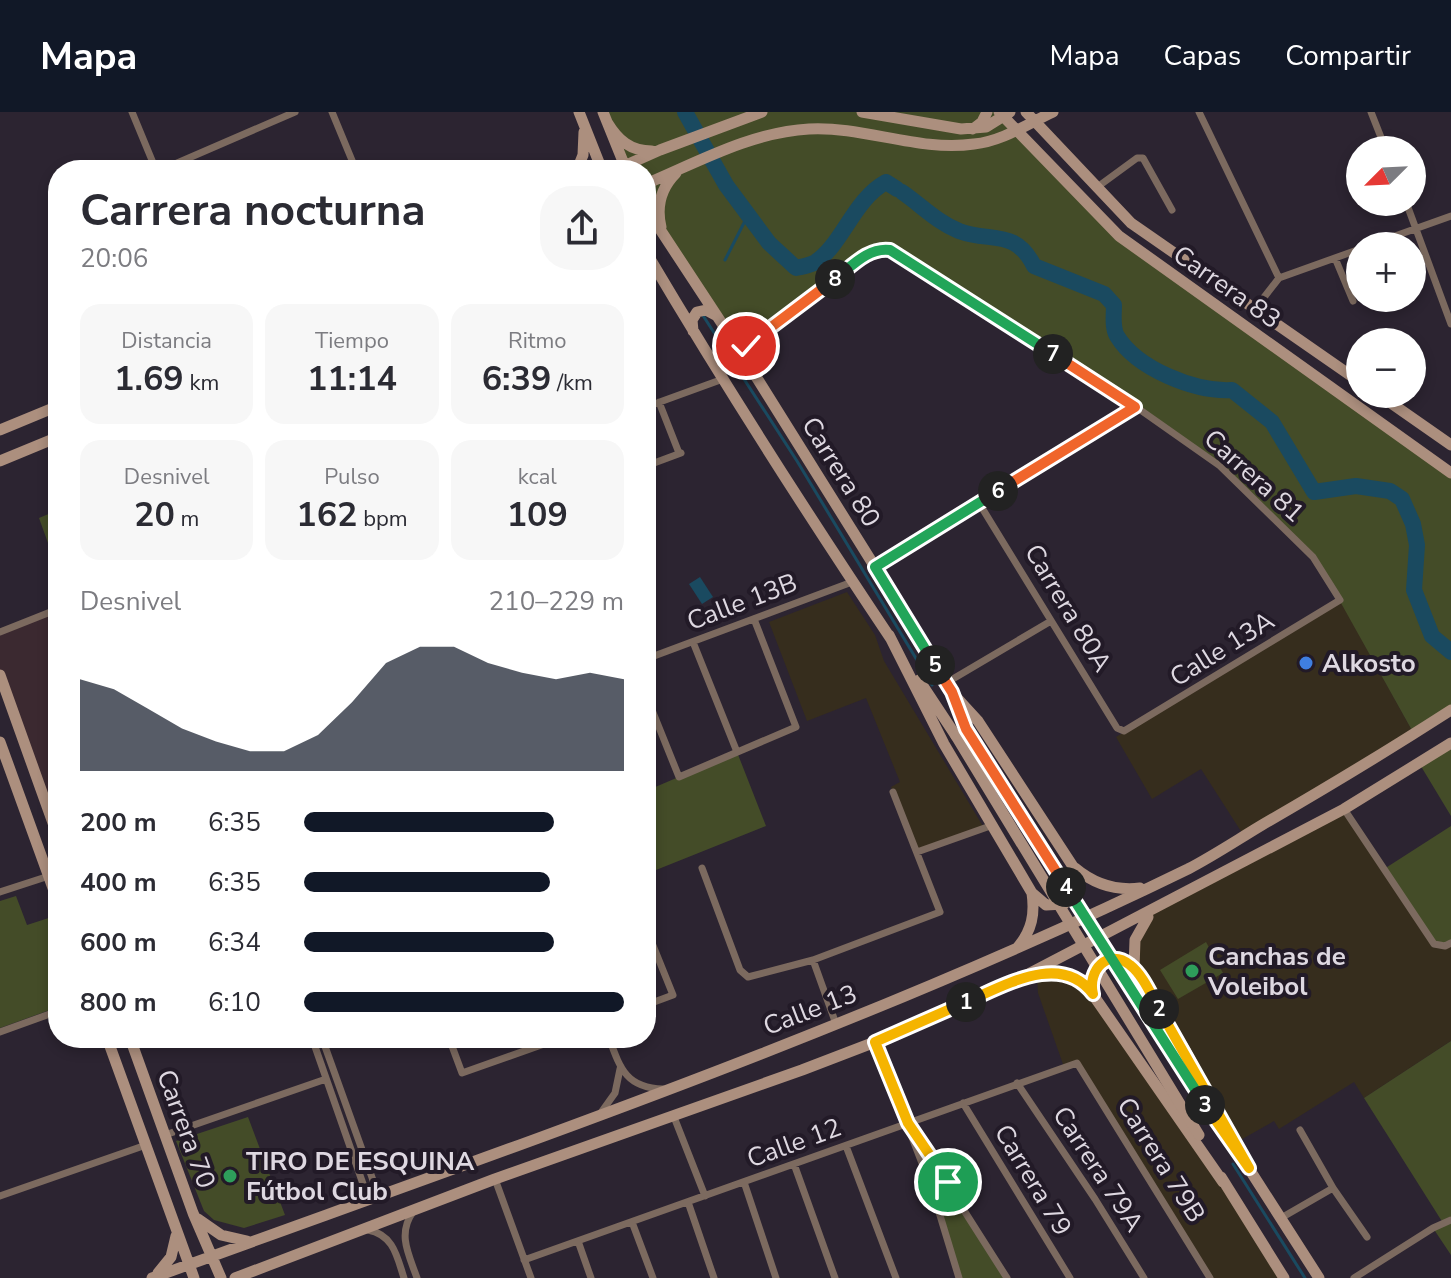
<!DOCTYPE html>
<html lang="es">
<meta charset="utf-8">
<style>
body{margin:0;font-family:"Nunito Sans",sans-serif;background:#f7f7f7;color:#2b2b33;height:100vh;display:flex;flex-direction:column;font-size:30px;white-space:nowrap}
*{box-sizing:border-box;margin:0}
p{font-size:26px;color:#7c7c81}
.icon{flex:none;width:44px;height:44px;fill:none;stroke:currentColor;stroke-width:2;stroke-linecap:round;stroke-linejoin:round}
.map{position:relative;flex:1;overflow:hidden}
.side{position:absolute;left:48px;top:48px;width:608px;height:888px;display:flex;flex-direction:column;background:#fff;border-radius:32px;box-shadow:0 4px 12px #0003}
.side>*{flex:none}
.needle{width:52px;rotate:246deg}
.fabs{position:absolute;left:1346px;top:24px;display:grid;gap:16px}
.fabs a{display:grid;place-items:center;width:80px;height:80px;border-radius:50%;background:#fff;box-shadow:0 4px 12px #0003;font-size:40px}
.pin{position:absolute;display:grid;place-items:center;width:68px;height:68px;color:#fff;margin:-34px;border:4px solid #fff;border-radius:50%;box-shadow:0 2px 8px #0007}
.km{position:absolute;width:40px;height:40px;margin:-20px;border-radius:50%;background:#222;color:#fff;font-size:22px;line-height:40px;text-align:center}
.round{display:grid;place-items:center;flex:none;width:84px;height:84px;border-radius:32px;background:#f7f7f7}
.overview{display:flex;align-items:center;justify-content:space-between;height:136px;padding:0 32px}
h1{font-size:44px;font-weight:700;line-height:60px}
.stats{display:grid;grid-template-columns:repeat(3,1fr);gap:12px;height:136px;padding:8px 32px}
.stats div{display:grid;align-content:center;border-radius:20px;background:#f7f7f7;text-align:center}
.stats b{font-size:34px;font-weight:700}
.stats small{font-size:22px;font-weight:400}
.stats p{font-size:22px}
.chart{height:224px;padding:16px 32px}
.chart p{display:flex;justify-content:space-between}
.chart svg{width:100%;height:144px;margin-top:8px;fill:#111827;opacity:.7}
ul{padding:0 32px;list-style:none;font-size:26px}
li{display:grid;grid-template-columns:128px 96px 1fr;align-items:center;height:60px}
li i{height:20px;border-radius:10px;background:#111827}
header{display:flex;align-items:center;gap:48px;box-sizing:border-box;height:112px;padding:0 40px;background:#111827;color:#fff}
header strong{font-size:38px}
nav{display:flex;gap:44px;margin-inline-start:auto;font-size:28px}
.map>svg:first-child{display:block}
.commercial{fill:#362d1d}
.education{fill:#3b2930}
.green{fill:#444c28}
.water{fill:#1a4a60}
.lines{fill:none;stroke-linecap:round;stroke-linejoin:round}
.stream{stroke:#1a4a60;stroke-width:3}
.river{stroke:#1a4a60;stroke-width:16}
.street{stroke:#7c6a5f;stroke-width:7}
.secondary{stroke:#ac8f7e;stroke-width:11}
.secondary-bridge{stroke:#ac8f7e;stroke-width:11}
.split-1-casing{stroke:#fff;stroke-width:16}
.split-2-casing{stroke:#fff;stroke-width:16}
.split-3-casing{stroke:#fff;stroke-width:16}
.split-4-casing{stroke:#fff;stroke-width:16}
.split-5-casing{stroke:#fff;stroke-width:16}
.split-6-casing{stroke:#fff;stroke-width:16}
.split-7-casing{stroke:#fff;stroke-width:16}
.split-8-casing{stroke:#fff;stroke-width:16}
.split-9-casing{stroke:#fff;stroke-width:16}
.split-1{stroke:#f5b400;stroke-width:10}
.split-2{stroke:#f5b400;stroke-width:10}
.split-3{stroke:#f5b400;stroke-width:10}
.split-4{stroke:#22a559;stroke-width:10}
.split-5{stroke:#f0652b;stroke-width:10}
.split-6{stroke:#22a559;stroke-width:10}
.split-7{stroke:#f0652b;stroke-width:10}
.split-8{stroke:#22a559;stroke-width:10}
.split-9{stroke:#f0652b;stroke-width:10}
.shop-dot{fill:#3f7fe0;stroke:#221a27;stroke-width:3}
.leisure-dot{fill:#2e9e5b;stroke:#221a27;stroke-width:3}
.labels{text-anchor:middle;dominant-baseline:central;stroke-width:8;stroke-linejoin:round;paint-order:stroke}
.street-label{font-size:26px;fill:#ded8e1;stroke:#221a27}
.poi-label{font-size:26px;font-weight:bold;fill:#ded8e1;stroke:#221a27;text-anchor:start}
</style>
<header>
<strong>Mapa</strong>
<nav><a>Mapa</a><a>Capas</a><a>Compartir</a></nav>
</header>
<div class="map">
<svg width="1451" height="1166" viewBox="0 0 1451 1166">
<rect width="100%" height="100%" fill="#2c2431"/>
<path class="commercial" d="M847 480 875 523 884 549 984 716 917 740 891 675 900 670 866 586 807 609 769 510Z
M1340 488 1414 622 1244 724 1201 657 1152 687 1116 625Z
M1344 697 1433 832 1451 831V929L1364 986 1354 970 1279 1017 1274 1009 1237 1030 1133 846 1149 803Z
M1037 863 1079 868 1284 1166H1210L1078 951 1064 955 1038 881Z"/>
<path class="education" d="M58 497V691L47 695 0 563V520Z"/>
<path class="green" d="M603 0H999L1094 101 1451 361V598L1414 622 1322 457 1220 354 890 138 879 136 740 239 646 96V58H626Z
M58 398V428L48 431 39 406Z
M1451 631V704L1419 651Z
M737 640 766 714 646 762V679Z
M1451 714V831L1439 835 1384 757Z
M16 784 27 813 58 803V895L0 916V789Z
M1206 830 1223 861 1178 887 1160 858Z
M1451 929V1143L1433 1116 1443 1111 1364 986Z
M248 1005 285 1103 244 1116 214 1108 204 1099 176 1029Z
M941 1070H944L1007 1166H959L934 1074Z"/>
<path class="water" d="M700 465 713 485 702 492 689 472Z"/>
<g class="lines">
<path class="stream" d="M725 148 748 103
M702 202 797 349 932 573
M1233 1052 1305 1166"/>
<path class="river" d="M685 0 726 73 769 131 796 156C801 155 809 153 814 151 842 134 853 88 886 70L897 77
M902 80C921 93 937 110 959 119 991 131 1015 116 1034 154L1104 182 1114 193C1114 202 1112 216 1117 224 1137 257 1195 280 1232 278L1272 310 1314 380 1356 374 1390 379 1402 387 1413 412 1417 433 1414 478 1432 524 1451 540"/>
<path class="street" d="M132 0 156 58
M332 0 356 58
M1199 0 1279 166
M1371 0 1386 38
M161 58 295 0
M1096 76 1137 46H1143L1172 98
M1406 90 1451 212
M1367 134 1451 104
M1335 146 1353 189
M1255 197 1279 166 1360 137
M740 239 870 140 879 136 890 138 1129 290 1220 354 1313 445 1340 488 1124 619 1117 616 979 391
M659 290 679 341
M646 295 723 267
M646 354 681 341
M875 455 1135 295
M0 520 58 497
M693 530 737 640
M646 547 852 470
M946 571 1051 509
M646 583 679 665 796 615 754 507
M1344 697 1434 832 1445 834 1451 831
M917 740 993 713
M702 756 740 858 748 865 813 848 940 800 893 680
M0 780 49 764
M646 816 673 883 646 893
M813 848 836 912
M0 920 58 899
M312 926 369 1089
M322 926 379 1085
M449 926 462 961 561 926
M525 926 530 937
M609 926C620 956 626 976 663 977
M875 930 932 1077 959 1166
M1017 971 1095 1087 1144 1166
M963 991 1070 1166
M600 1002 615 981 620 957
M674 1005 705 1084
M1300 1018 1333 1076 1367 1125
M165 1023 326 967
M916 1023 1007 1166
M846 1034 896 1166
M794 1052 835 1166
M495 1067 531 1166
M744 1070 776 1166
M0 1084 146 1033
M688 1090 714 1166
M413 1100C397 1122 409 1143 417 1166
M1281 1106 1333 1076
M632 1110 653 1166
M368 1118C394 1123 397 1145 404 1166
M578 1129 591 1166
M524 1148 1077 951 1210 1166
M1354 1166 1433 1116 1451 1108"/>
<path class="secondary" d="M579 0 602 58
M603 0 626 57
M862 0 961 17 986 15 1010 0
M999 0 1119 124 1451 361
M1026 0 1131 111 1360 270
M607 10C618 28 630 39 652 39
M973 17 982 10 987 0
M577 58 583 43 584 20
M615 58 660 38 762 0
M646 72C698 50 752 20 809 17 864 14 919 40 974 32 1003 29 1027 12 1053 0
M646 96 740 239 875 455 952 580 966 617
M661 115C656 94 661 76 676 61
M646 140C724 272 806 400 891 527
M693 219 692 208 697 200 706 198 717 204
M1378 282 1451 333
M0 318 58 294
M0 349 58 325
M889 523 944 632 1032 781 1046 793 1064 792C1077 783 1081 771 1074 756L978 609 956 585
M0 563 58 725
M919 568 956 624
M0 630 58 790
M1075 756C1094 772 1115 779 1140 776
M1018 835C1032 818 1035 802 1032 781
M1134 856 1135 828 1148 805
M1034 864C1055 858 1073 861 1089 877L1223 1070
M1092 880C1087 852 1113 838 1134 856L1186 940 1249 1056
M107 926 194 1166
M130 926 193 1101 221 1166
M1246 1052 1319 1166
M1221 1065 1284 1166
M198 1107 221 1123 247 1129
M158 1161 171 1145 176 1124
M152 1166C500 1039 854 920 1188 757 1213 744 1237 728 1262 713 1326 676 1389 638 1451 598
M235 1166 495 1067 802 958 875 930 1015 869 1344 697 1451 631"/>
<path class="secondary-bridge" d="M966 617 1157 921 1218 1013
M956 624 1199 1023"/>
</g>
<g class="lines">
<defs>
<path id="split-1" d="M948 1070 908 1011 875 930 966 890"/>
<path id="split-2" d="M966 890C1004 874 1061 839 1093 882 1087 859 1108 835 1130 853 1143 863 1151 883 1159 897"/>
<path id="split-3" d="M1159 897 1249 1056 1205 993"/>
<path id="split-4" d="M1066 775 1205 993"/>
<path id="split-5" d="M935 553 952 580 966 617 1066 775"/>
<path id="split-6" d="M935 553 875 455 998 379"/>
<path id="split-7" d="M998 379 1135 295 1053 242"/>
<path id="split-8" d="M835 167C851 155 868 135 890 138L1053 242"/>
<path id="split-9" d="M746 234 835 167"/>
</defs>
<use href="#split-1" class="split-1-casing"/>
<use href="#split-2" class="split-2-casing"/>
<use href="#split-3" class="split-3-casing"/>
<use href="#split-4" class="split-4-casing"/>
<use href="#split-5" class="split-5-casing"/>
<use href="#split-6" class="split-6-casing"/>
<use href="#split-7" class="split-7-casing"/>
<use href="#split-8" class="split-8-casing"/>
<use href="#split-9" class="split-9-casing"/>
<use href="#split-1" class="split-1"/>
<use href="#split-2" class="split-2"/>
<use href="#split-3" class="split-3"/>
<use href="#split-4" class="split-4"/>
<use href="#split-5" class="split-5"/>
<use href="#split-6" class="split-6"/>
<use href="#split-7" class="split-7"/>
<use href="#split-8" class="split-8"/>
<use href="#split-9" class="split-9"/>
</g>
<circle class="shop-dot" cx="1306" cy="551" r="8"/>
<g class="leisure-dot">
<circle cx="1192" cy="859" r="8"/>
<circle cx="230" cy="1064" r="8"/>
</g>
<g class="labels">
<g class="street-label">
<text transform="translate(1227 175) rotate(35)">Carrera 83</text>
<text transform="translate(841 360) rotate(58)">Carrera 80</text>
<text transform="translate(1254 364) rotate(42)">Carrera 81</text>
<text transform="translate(742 490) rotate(-21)">Calle 13B</text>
<text transform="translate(1068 496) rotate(59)">Carrera 80A</text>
<text transform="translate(1222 537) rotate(-32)">Calle 13A</text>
<text transform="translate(810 898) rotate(-21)">Calle 13</text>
<text transform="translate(186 1017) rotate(70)">Carrera 70</text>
<text transform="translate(794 1031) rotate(-20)">Calle 12</text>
<text transform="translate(1161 1048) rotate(58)">Carrera 79B</text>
<text transform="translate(1098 1057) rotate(57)">Carrera 79A</text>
<text transform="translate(1033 1068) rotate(59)">Carrera 79</text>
</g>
<g class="poi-label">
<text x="1322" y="551">Alkosto</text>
<text x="1208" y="844">Canchas de<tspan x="1208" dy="30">Voleibol</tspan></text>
<text x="246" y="1049">TIRO DE ESQUINA<tspan x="246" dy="30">Fútbol Club</tspan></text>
</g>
</g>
</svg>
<div class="fabs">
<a><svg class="needle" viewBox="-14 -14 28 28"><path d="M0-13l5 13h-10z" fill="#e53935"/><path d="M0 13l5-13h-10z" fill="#7c7c81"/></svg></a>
<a>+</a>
<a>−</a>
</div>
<div class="pin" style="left:948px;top:1070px;background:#1e9e55"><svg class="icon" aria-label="arrive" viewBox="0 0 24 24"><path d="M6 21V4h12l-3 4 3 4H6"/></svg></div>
<div class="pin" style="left:746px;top:234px;background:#d93025"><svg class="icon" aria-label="check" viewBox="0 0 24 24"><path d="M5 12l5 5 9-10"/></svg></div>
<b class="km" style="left:966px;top:890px">1</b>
<b class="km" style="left:1159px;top:897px">2</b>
<b class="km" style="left:1205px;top:993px">3</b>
<b class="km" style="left:1066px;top:775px">4</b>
<b class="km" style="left:935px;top:553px">5</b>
<b class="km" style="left:998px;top:379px">6</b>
<b class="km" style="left:1053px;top:242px">7</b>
<b class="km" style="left:835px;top:167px">8</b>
<section class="side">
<div class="overview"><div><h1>Carrera nocturna</h1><p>20:06</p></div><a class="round"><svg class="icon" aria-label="share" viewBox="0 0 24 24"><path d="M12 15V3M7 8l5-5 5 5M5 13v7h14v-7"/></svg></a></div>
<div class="stats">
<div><p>Distancia</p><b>1.69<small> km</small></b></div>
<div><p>Tiempo</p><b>11:14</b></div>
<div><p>Ritmo</p><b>6:39<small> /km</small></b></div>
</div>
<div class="stats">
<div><p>Desnivel</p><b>20<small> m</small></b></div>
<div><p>Pulso</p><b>162<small> bpm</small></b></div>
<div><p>kcal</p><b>109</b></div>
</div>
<div class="chart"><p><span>Desnivel</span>210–229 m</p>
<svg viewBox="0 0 160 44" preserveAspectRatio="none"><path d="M0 44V16L10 19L20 25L30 31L40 35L50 38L60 38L70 33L80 23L90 11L100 6L110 6L120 11L130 14L140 16L150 14L160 16V44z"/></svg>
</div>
<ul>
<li><b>200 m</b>6:35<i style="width:78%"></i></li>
<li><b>400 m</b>6:35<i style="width:77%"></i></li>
<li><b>600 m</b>6:34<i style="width:78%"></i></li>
<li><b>800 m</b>6:10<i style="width:100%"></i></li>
</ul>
</section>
</div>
